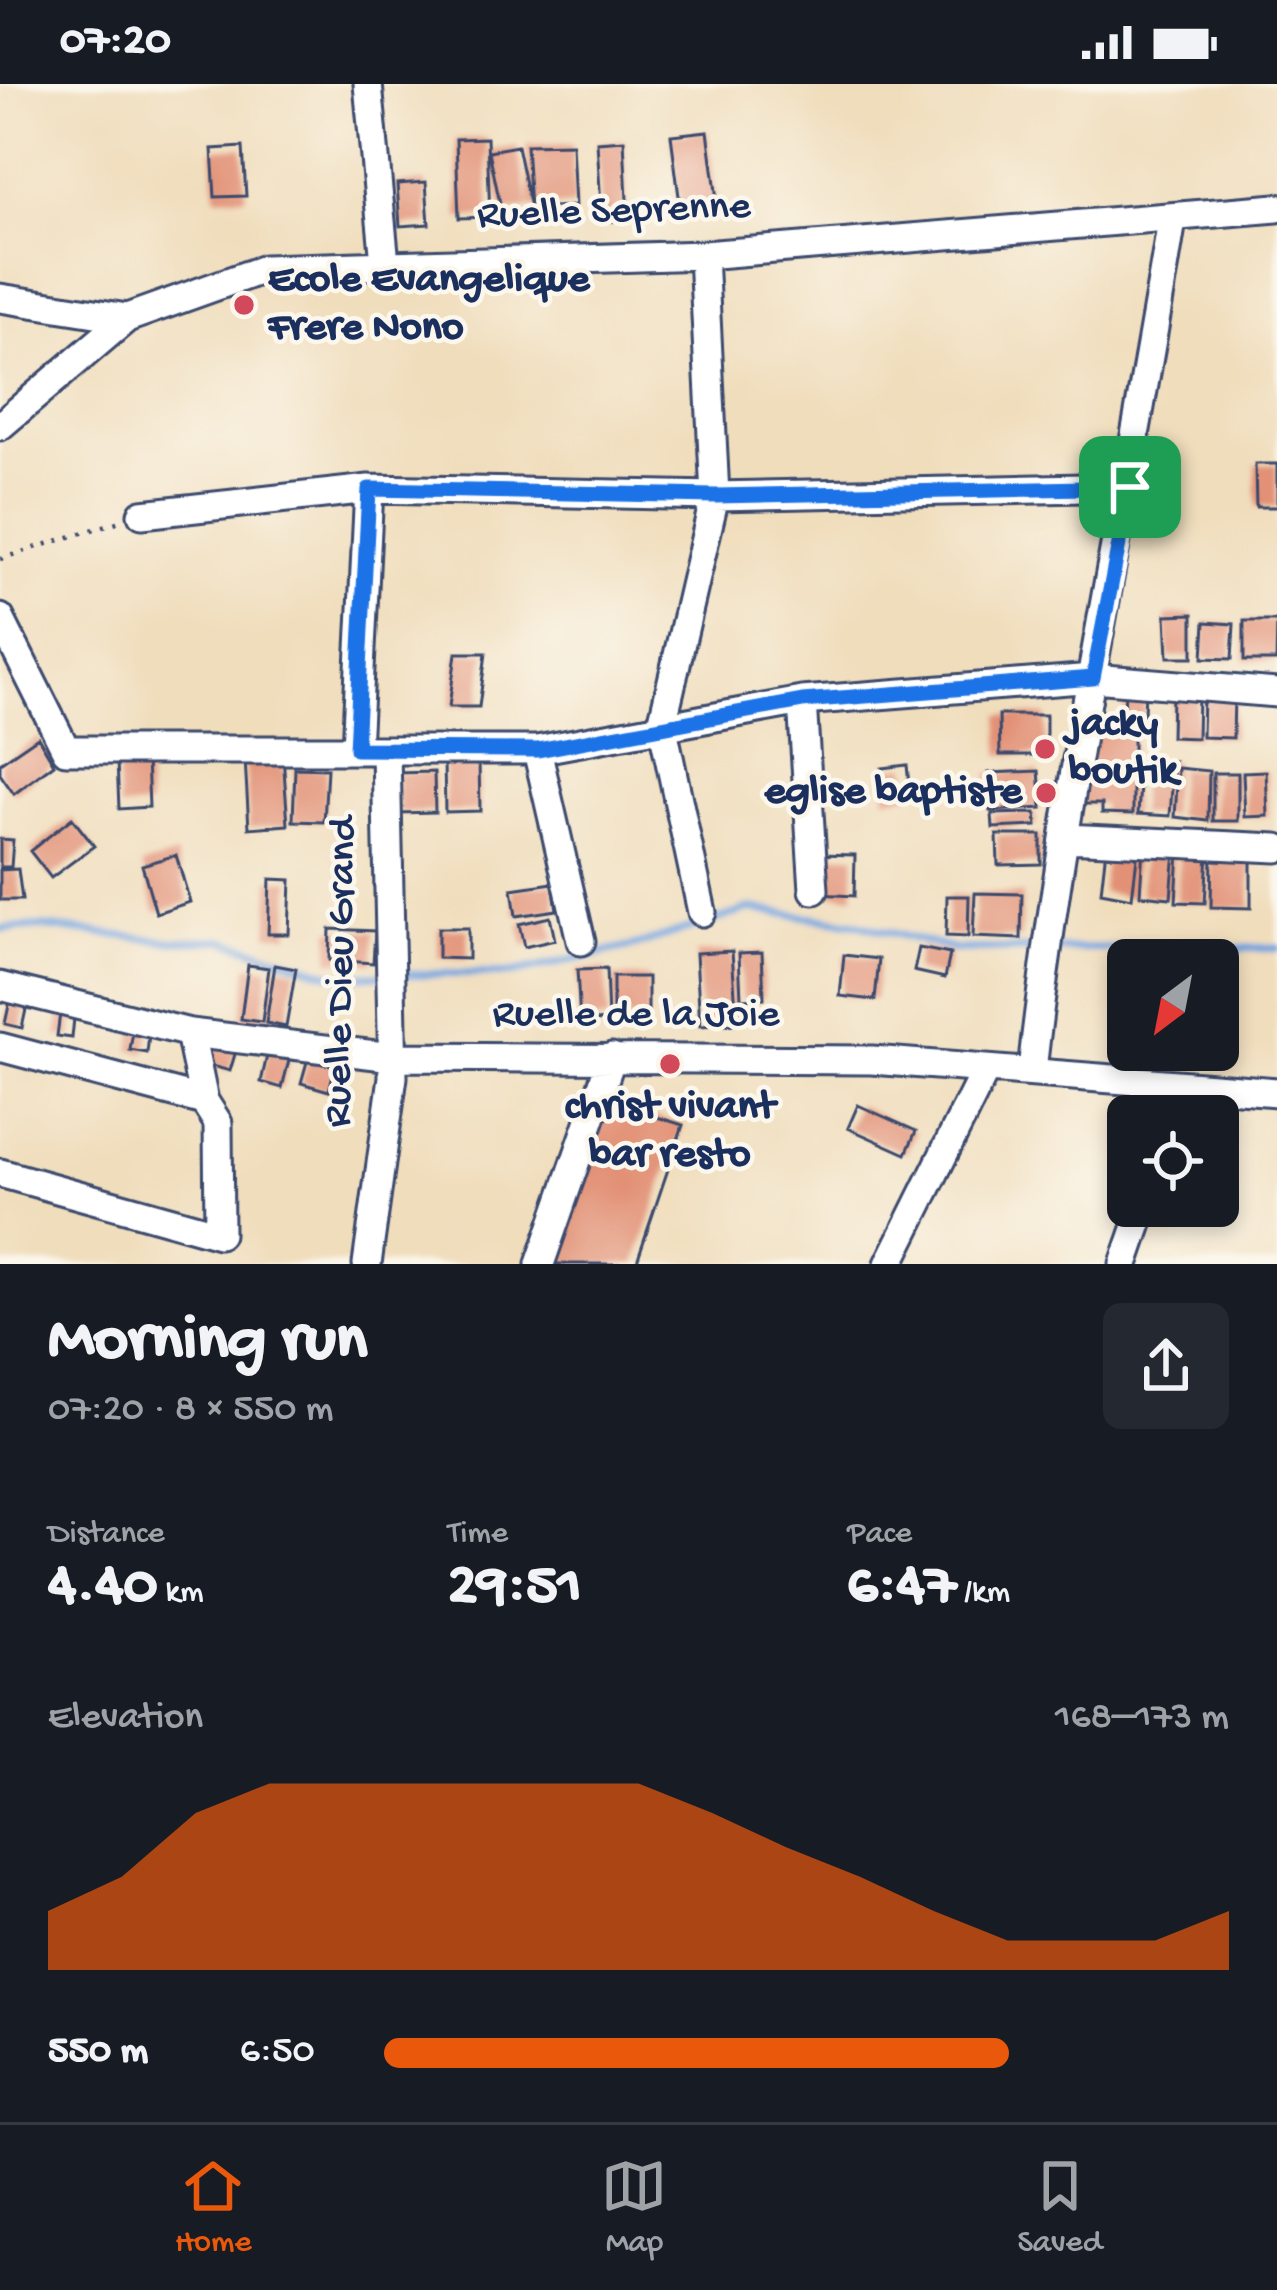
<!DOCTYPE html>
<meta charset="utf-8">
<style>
body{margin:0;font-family:"Gochi Hand",sans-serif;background:#242831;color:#f1f3f6;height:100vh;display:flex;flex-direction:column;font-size:45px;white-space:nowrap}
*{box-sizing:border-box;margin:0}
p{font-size:39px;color:#9ea1a6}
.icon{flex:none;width:66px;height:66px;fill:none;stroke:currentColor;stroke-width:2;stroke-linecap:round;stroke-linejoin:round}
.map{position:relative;height:1180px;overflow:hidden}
.details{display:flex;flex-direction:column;background:#171b24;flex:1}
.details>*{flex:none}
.needle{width:78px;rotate:212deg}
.fabs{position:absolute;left:1107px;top:855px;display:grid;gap:24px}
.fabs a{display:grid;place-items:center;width:132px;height:132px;border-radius:18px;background:#171b24;box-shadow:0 6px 18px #0003;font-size:60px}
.pin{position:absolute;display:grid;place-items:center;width:102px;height:102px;color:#fff;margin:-51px;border-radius:24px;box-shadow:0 6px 18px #0006}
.round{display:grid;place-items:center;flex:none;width:126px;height:126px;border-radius:18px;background:#242831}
.summary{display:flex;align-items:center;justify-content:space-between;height:204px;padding:0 48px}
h1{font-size:66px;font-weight:800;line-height:90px}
.figures{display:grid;grid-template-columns:repeat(3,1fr);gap:18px;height:204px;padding:12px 48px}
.figures div{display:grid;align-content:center}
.figures b{font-size:60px;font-weight:800}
.figures small{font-size:33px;font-weight:400}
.figures p{font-size:33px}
.chart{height:336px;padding:24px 48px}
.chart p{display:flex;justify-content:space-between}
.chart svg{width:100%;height:216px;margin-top:12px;fill:#ea580c;opacity:.7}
ul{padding:0 48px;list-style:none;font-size:39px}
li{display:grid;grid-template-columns:192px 144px 1fr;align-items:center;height:90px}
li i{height:30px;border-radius:15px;background:#ea580c}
.status{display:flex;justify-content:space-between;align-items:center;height:84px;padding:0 60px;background:#171b24;direction:ltr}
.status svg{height:33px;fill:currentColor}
.dock{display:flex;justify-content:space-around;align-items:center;height:168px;border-top:3px solid #363941;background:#171b24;font-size:33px;color:#9ea1a6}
.dock a{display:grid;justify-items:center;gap:6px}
.dock .active{color:#ea580c}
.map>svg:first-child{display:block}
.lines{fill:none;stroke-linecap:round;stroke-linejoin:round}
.stream{stroke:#74a4de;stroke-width:8}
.building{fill:#e29176}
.minor-casing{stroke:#3b496c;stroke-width:33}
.path{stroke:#3b496c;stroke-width:4.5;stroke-dasharray:3 9;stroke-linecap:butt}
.minor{stroke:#fff;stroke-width:27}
.route-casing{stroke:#fff;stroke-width:24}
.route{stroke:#1a73e8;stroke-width:15}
.poi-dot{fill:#d1495b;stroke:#fbf7ec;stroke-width:4.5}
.labels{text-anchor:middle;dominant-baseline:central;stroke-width:9;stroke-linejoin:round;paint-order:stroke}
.street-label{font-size:42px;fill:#1b2f5e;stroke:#fbf7ec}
.poi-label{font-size:42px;font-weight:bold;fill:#1b2f5e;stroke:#fbf7ec;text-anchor:start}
</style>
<div class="status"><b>07:20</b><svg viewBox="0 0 49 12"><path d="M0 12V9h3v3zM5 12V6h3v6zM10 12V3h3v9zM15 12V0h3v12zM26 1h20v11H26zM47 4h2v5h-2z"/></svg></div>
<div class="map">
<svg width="1277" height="1180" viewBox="0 0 1277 1180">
<rect width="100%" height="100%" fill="#fbf7ec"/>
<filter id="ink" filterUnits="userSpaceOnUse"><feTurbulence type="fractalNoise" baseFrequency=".00833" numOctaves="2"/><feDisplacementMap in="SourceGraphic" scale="24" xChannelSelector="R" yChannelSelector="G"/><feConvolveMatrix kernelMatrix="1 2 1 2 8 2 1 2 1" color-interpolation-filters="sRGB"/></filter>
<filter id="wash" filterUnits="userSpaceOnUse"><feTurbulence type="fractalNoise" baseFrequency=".004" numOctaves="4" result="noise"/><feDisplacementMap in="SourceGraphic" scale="48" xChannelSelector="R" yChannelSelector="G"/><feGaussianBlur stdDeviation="2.7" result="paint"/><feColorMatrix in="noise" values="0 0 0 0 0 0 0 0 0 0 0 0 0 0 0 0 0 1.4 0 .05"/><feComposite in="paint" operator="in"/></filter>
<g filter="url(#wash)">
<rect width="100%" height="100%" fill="#f0ddbc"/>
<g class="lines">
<path class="stream" d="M0 845 42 843 169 857 224 856 337 892 379 891
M399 890H509L635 862 750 825 854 839 956 866 1277 864"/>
</g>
<g id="blocks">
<path class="building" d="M708 47 718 123 681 128 671 51Z
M487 54 490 133 459 134 456 55Z
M624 56 628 136 602 138 597 58Z
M572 60 575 122 530 124 526 61Z
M517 62 530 124 502 129 489 67Z
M243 63 246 112 215 113 212 65Z
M426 98 429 140 400 142 397 100Z
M1255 380H1277V423H1256Z
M1193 530V573H1168L1166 531Z
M1244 537H1277L1276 577H1244Z
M1205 538 1234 540 1232 575 1203 574Z
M456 569H486L479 623H449Z
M1125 602H1145L1144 633 1124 632Z
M1172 609 1198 610 1197 654 1171 653Z
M1203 609 1234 611 1233 654 1202 653Z
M999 631H1046V671H1000Z
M1088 648 1133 651V730L1102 729V720H1080Z
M38 653 54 680 14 710 0 690V679Z
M283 672 288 741 249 744 245 675Z
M1142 674 1174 677 1170 732 1138 730Z
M147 675 149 723 119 725 117 676Z
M479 677 480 727 445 728 444 678Z
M907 681 910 711 886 714 882 684Z
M295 684 327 685 324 738 293 737Z
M1178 684 1209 687 1208 737 1175 733Z
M1039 687 1042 724 990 727 988 689Z
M1266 687 1268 732 1245 733 1243 688Z
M434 688 435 728 398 729 396 689Z
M1213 689H1238V737H1213Z
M1036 729 1037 742 993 744 992 730Z
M72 734 94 762 51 794 30 767Z
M997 751H1041V780L998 781Z
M0 755 13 756 11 783H0Z
M1143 763 1175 766 1171 814 1140 811Z
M1106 764 1138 765 1132 814 1101 808Z
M1179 766 1208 768 1205 819 1176 818Z
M1212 769 1251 770V824L1211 823Z
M819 770 855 771 854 812 818 810Z
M176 771 190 818 156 829 142 781Z
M18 785 22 816H0V786Z
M270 795 291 796 289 850H268Z
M553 799 557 826 516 832 512 805Z
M975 809 1022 810 1021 855 973 853Z
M947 812H969L968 853 946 852Z
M550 833 555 856 524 863 519 840Z
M438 844H468V875L438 874Z
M330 845 375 847 373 879 329 876Z
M919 864 950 870 945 894 914 887Z
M732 867 737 940 700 942 696 869Z
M762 868 764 914 741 915 739 869Z
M844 871 879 875 875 916 840 912Z
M248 881 269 884 262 938 241 935Z
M275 881 296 885 286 943 266 939Z
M606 885 608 936 580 938 577 886Z
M613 893H648V935H613Z
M11 912 28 916 22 944 5 940Z
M61 922 75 924 72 954 57 952Z
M134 941 150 943 147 969 130 966Z
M211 953 238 960 230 987 204 980Z
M269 963 291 968 282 1004 261 998Z
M308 974 335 981 329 1007 301 999Z
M605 1017 683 1041 636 1180H549Z
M858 1021 916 1047 906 1070 848 1044Z"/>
</g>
</g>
<g filter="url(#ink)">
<use href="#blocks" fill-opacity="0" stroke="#3b496c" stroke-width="3"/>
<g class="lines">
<defs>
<path id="minor" d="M368 0 385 179
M0 214 127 234
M0 342 127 234 264 185 703 171 1277 124
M142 430 369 405 715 412 1130 403
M0 534 66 666H537L802 617 1093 594 1277 609
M802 617 814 806
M356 665 369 405
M537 666 581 857
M1065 754 1277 764
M702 828 662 640 715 412 703 171
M0 902 190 949 393 973 872 976 1277 1008
M0 963 204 1017
M1032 986C1064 701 1127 419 1172 136
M1176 1032 1186 1001
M0 1089 219 1150 218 1039 204 1017 190 949
M367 1180 393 993 386 668
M540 1180 612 973
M889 1180 984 989
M1124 1180 1144 1122"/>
</defs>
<use href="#minor" class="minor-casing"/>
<path class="path" d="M0 475 120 437"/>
<use href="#minor" class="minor"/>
</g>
</g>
<g class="lines" filter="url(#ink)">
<defs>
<path id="route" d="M1130 403 1093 594 802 617 537 666 356 665 369 405 715 412Z"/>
</defs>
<use href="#route" class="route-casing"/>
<use href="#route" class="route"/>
</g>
<g class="poi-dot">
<circle cx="244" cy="221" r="12"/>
<circle cx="1045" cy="665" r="12"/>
<circle cx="1046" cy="709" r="12"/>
<circle cx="670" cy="980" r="12"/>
</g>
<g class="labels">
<g class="street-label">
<text transform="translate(614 129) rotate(-2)">Ruelle Seprenne</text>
<text transform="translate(343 888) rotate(-89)">Ruelle Dieu Grand</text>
<text x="636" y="932">Ruelle de la Joie</text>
</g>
<g class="poi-label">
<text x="268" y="197">Ecole Evangelique<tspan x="268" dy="48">Frere Nono</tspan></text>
<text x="1069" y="641">jacky<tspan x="1069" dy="48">boutik</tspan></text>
<text x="1022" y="709" text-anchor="end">eglise baptiste</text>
<text x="670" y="1024" text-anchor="middle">christ vivant<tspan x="670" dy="48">bar resto</tspan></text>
</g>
</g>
</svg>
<div class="fabs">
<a><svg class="needle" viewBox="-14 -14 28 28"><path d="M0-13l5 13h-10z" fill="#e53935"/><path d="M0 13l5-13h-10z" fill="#9ea1a6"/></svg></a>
<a><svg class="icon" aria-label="locate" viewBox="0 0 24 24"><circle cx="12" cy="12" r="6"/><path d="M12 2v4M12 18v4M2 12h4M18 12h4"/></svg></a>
</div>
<div class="pin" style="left:1130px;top:403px;background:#1e9e55"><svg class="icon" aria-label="arrive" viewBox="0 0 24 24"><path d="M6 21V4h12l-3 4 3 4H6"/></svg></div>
</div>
<section class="details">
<div class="summary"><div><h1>Morning run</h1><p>07:20 · 8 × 550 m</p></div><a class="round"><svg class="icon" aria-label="share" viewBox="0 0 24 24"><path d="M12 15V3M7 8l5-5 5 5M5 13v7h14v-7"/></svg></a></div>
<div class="figures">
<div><p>Distance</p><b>4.40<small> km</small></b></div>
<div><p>Time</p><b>29:51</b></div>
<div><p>Pace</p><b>6:47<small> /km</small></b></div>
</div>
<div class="chart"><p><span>Elevation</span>168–173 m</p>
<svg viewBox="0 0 160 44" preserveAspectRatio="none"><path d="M0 44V32L10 25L20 12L30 6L40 6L50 6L60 6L70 6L80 6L90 12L100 19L110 25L120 32L130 38L140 38L150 38L160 32V44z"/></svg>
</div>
<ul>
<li><b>550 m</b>6:50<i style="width:74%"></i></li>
</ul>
</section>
<nav class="dock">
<a class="active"><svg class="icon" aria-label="home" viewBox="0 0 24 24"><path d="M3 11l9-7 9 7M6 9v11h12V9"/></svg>Home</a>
<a><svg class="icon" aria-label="map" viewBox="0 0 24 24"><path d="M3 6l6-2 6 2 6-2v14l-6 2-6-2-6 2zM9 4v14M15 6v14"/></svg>Map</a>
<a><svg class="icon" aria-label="saved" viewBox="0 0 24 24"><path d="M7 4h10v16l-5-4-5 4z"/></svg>Saved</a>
</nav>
